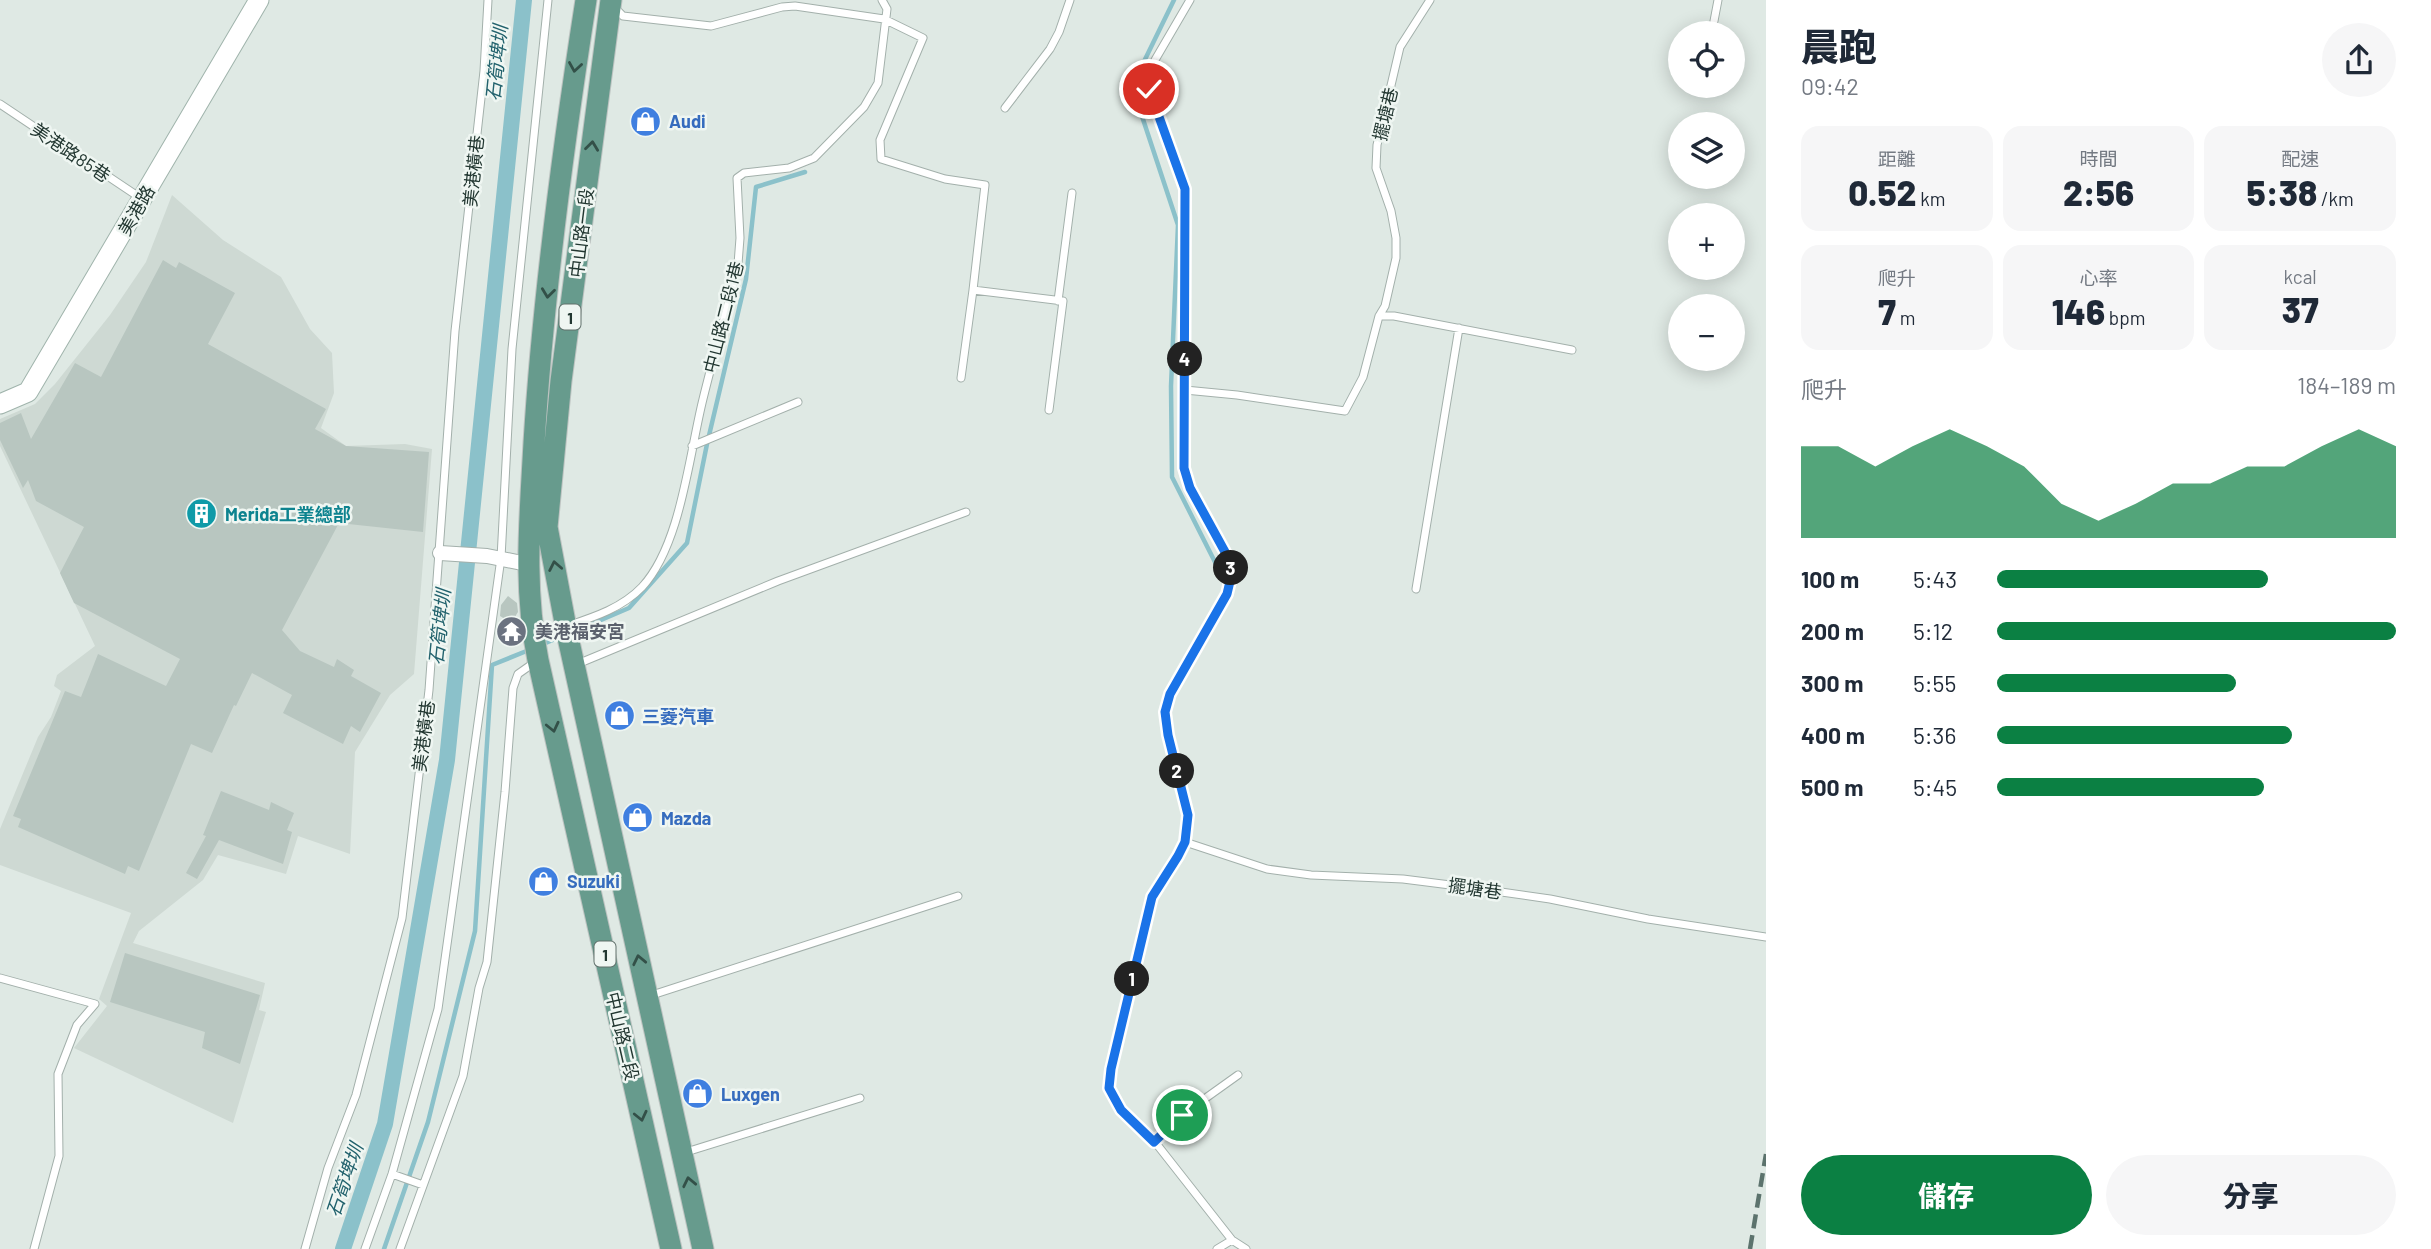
<!DOCTYPE html>
<html lang="zh-TW">
<meta charset="utf-8">
<style>
body{margin:0;font-family:Barlow,"Noto Sans TC",sans-serif;background:#f6f6f7;color:#1f2937;height:100vh;display:flex;flex-direction:column;font-size:26px;white-space:nowrap}
*{box-sizing:border-box;margin:0}
p{font-size:23px;color:#747a83}
.icon{flex:none;width:38px;height:38px;fill:none;stroke:currentColor;stroke-width:2;stroke-linecap:round;stroke-linejoin:round}
.map{position:relative;flex:1;overflow:hidden}
.sheet{display:flex;flex-direction:column;background:#fff;width:665px}
.sheet>*{flex:none}
.tools{position:absolute;left:1668px;top:21px;display:grid;gap:14px}
.tools a{display:grid;place-items:center;width:77px;height:77px;border-radius:50%;background:#fff;box-shadow:0 4px 18px #0003;font-size:35px}
.pin{position:absolute;display:grid;place-items:center;width:60px;height:60px;color:#fff;margin:-30px;border:4px solid #fff;border-radius:50%;box-shadow:0 2px 7px #0007}
.km{position:absolute;width:35px;height:35px;margin:-18px;border-radius:50%;background:#222;color:#fff;font-size:19px;line-height:35px;text-align:center}
.round{display:grid;place-items:center;flex:none;width:74px;height:74px;border-radius:37px;background:#f6f6f7}
.head{display:flex;align-items:center;justify-content:space-between;height:119px;padding:0 35px}
h1{font-size:38px;font-weight:800;line-height:52px}
.stats{display:grid;grid-template-columns:repeat(3,1fr);gap:10px;height:119px;padding:7px 35px}
.stats div{display:grid;align-content:center;border-radius:18px;background:#f6f6f7;text-align:center}
.stats b{font-size:35px;font-weight:800}
.stats small{font-size:19px;font-weight:400}
.stats p{font-size:19px}
.chart{height:196px;padding:14px 35px}
.chart p{display:flex;justify-content:space-between}
.chart svg{width:100%;height:126px;margin-top:7px;fill:#0b8043;opacity:.7}
.primary-button{display:flex;gap:14px;margin-top:auto;padding:14px 35px}
.primary-button a{flex:1;height:80px;border-radius:42px;background:#0b8043;color:#fff;font-size:28px;font-weight:800;line-height:80px;text-align:center}
.primary-button a+a{background:#f6f6f7;color:#1f2937}
ul{padding:0 35px;list-style:none;font-size:23px}
li{display:grid;grid-template-columns:112px 84px 1fr;align-items:center;height:52px}
li i{height:18px;border-radius:9px;background:#0b8043}
main{display:flex;flex:1;min-height:0}
.map>svg:first-child{display:block}
.built{fill:#ced9d3}
.lines{fill:none;stroke-linecap:round;stroke-linejoin:round}
.stream{stroke:#8bc1ca;stroke-width:4.5}
.canal{stroke:#8bc1ca;stroke-width:16}
.building{fill:#b8c6c0}
.lane-casing{stroke:#a3b0ab;stroke-width:9}
.street-casing{stroke:#a3b0ab;stroke-width:16}
.secondary-casing{stroke:#a0b4ac;stroke-width:21}
.primary-casing{stroke:#bdc3c1;stroke-width:23}
.lane{stroke:#fff;stroke-width:7}
.street{stroke:#fff;stroke-width:14}
.secondary{stroke:#fff;stroke-width:19}
.primary{stroke:#679b8d;stroke-width:21}
.rail{stroke:#5c736d;stroke-width:4.5;stroke-dasharray:14 7;stroke-linecap:butt}
.oneway{stroke:#335048}
.route-casing{stroke:#fff;stroke-width:14}
.route{stroke:#1a73e8;stroke-width:9}
.labels{text-anchor:middle;dominant-baseline:central;stroke-width:5;stroke-linejoin:round;paint-order:stroke}
.shield{fill:#eff6f2;stroke:#60706b;stroke-width:2}
.shield-label{font-size:16px;font-weight:bold;fill:#223731}
.street-label{font-size:18px;fill:#223731;stroke:#eff6f2}
.shop-label{font-size:18px;font-weight:bold;fill:#366cbe;stroke:#eff6f2;text-anchor:start}
.culture-label{font-size:18px;font-weight:bold;fill:#0d838f;stroke:#eff6f2;text-anchor:start}
.worship-label{font-size:18px;font-weight:bold;fill:#5b616d;stroke:#eff6f2;text-anchor:start}
.water-label{font-size:19px;font-style:italic;fill:#22626d;stroke:#eff6f2}
</style>
<main>
<div class="map">
<svg width="1766" height="1249" viewBox="0 0 1766 1249">
<rect width="100%" height="100%" fill="#dfe9e4"/>
<path class="built" d="M172 195 223 240 281 277 310 329 332 353 334 393 321 428 346 446 405 444 432 449 414 674 390 695 355 752 350 854 298 836 286 874 218 855 203 880 139 931 133 943 265 983 259 1010 266 1012 233 1123 74 1048 107 1006 99 999 131 913 0 865V829L38 737 51 717 61 691 54 686 57 675 95 646 0 446V419L35 404 55 384 110 315 146 262Z"/>
<g class="lines">
<path class="stream" d="M1174 0 1132 86 1178 225 1171 386 1172 477 1217 566
M573 632 629 608 687 543 707 444 746 279 756 187 805 172
M541 645 562 636
M384 1249 428 1122 475 931 492 665 529 650"/>
<path class="canal" d="M343 1249 385 1124 447 760 524 0"/>
</g>
<path class="building" d="M163 260 176 268 179 262 235 293 208 344 326 409 315 429 346 446 429 452 423 532 339 523 282 630 300 651 334 667 337 659 354 670 351 676 381 693 360 732 351 726 343 744 283 713 292 695 252 673 236 706 234 705 212 753 191 744 139 871 128 866 125 874 18 827 21 819 13 816 65 691 81 697 98 654 166 686 180 659 74 603 60 573 84 527 36 501 28 480 23 488 0 440V423L21 413 31 439 75 363 101 377Z
M508 596 517 603 518 612 511 623 500 616 501 605Z
M221 791 269 810 271 802 294 813 287 830 292 832 283 864 219 840 197 879 186 873 206 836 203 835Z
M125 953 260 995 240 1064 202 1048 205 1032 110 1002Z"/>
<g class="lines">
<defs>
<path id="lane" d="M1190 0 1155 60 1149 89 1185 189 1184 468 1190 488 1230 561 1232 577 1227 594 1170 694 1165 712 1168 735 1188 815 1185 842 1152 897 1111 1069 1109 1088 1121 1110 1155 1142 1232 1240 1246 1249
M614 7 623 16 711 26 782 7 795 6 884 19 923 38 880 140 881 159 945 179 985 185 973 290 1063 301 1049 410
M1714 21 1718 0
M0 104 139 197
M1005 108 1050 49 1059 32 1070 0
M1058 301 1072 193
M1379 316H1394L1572 350
M961 378 973 290
M1185 390 1237 395 1345 411 1363 377 1379 316 1385 306 1396 258V238L1391 211 1376 168 1377 145 1400 47 1430 0
M692 446 798 402
M1416 589 1459 328
M567 626C594 617 622 608 642 587 681 545 689 455 703 399 714 354 727 310 738 264L740 238 737 178 744 173 789 168 814 158 864 107 878 83 887 9 882 0
M575 665 778 581 966 512
M1185 842 1267 869 1311 875 1403 879 1466 887 1550 899 1648 919 1766 937
M0 978 95 1004 77 1025 58 1074 59 1156 34 1249
M649 996 958 896
M1155 1142 1182 1115 1238 1075
M683 1153 860 1098
M392 1174 423 1185
M305 1249 328 1168 356 1095 402 918 429 690 455 331 484 71 488 0
M365 1249 392 1174 438 1009 501 558 512 349 548 0
M400 1249 463 1076 479 988 487 962 505 792 513 688 518 674 535 662
M1217 1249 1232 1240"/>
<path id="street" d="M440 553 487 556 527 564"/>
<path id="secondary" d="M0 404 28 392 259 0"/>
<path id="primary" d="M586 0C563 147 543 295 534 443 530 518 523 586 538 660L671 1249
M611 0 561 381 547 527 567 633 703 1249"/>
</defs>
<use href="#lane" class="lane-casing"/>
<use href="#street" class="street-casing"/>
<use href="#secondary" class="secondary-casing"/>
<use href="#primary" class="primary-casing"/>
<use href="#lane" class="lane"/>
<use href="#street" class="street"/>
<use href="#secondary" class="secondary"/>
<use href="#primary" class="primary"/>
<path class="rail" d="M1750 1249 1766 1154"/>
</g>
<defs><path id="oneway-chevron" d="M-2-3.5L2.5 0L-2 3.5" fill="none" stroke-width="1.6" stroke-linecap="round" stroke-linejoin="round" transform="scale(1.75)"/></defs>
<g class="oneway">
<use href="#oneway-chevron" transform="translate(575 67) rotate(99)"/>
<use href="#oneway-chevron" transform="translate(592 146) rotate(-83)"/>
<use href="#oneway-chevron" transform="translate(548 293) rotate(97)"/>
<use href="#oneway-chevron" transform="translate(555 566) rotate(-101)"/>
<use href="#oneway-chevron" transform="translate(553 727) rotate(77)"/>
<use href="#oneway-chevron" transform="translate(639 960) rotate(-102)"/>
<use href="#oneway-chevron" transform="translate(641 1116) rotate(77)"/>
<use href="#oneway-chevron" transform="translate(689 1182) rotate(-102)"/>
</g>
<g class="lines">
<defs>
<path id="route" d="M1149 89 1185 189 1184 468 1190 488 1230 561 1231 577 1227 594 1170 694 1165 712 1168 735 1188 815 1185 842 1178 856 1152 897 1111 1069 1109 1088 1121 1110 1154 1142 1182 1115"/>
</defs>
<use href="#route" class="route-casing"/>
<use href="#route" class="route"/>
</g>
<defs>
<symbol id="shop-disc" viewBox="-11 -11 22 22"><circle r="9.5" fill="#3f7fe0" stroke="#eff6f2"/><path d="M-5-2.5h2.3a2.7 3.5 0 0 1 5.4 0H5L5.5 6h-11ZM-1.5-2.5h3a1.5 2.3 0 0 0-3 0Z" fill="#fff"/></symbol>
<symbol id="building-disc" viewBox="-11 -11 22 22"><circle r="9.5" fill="#0f9aa8" stroke="#eff6f2"/><path d="M-4-6H4V6H1V3H-1V6H-4ZM-2.5-4.3h1.7v1.8h-1.7ZM.8-4.3h1.7v1.8H.8ZM-2.5-1h1.7V.8h-1.7ZM.8-1h1.7V.8H.8Z" fill="#fff"/></symbol>
<symbol id="temple-disc" viewBox="-11 -11 22 22"><circle r="9.5" fill="#6b7280" stroke="#eff6f2"/><path d="M0-6L5-2H3V0L6.5 2.5H4V6H1.5V3h-3V6H-4V2.5H-6.5L-3 0V-2H-5Z" fill="#fff"/></symbol>
</defs>
<g fill-rule="evenodd">
<use href="#shop-disc" x="628" y="104" width="35" height="35"/>
<use href="#building-disc" x="184" y="496" width="35" height="35"/>
<use href="#temple-disc" x="494" y="614" width="35" height="35"/>
<use href="#shop-disc" x="602" y="698" width="35" height="35"/>
<use href="#shop-disc" x="620" y="800" width="35" height="35"/>
<use href="#shop-disc" x="526" y="864" width="35" height="35"/>
<use href="#shop-disc" x="680" y="1076" width="35" height="35"/>
</g>
<g class="labels">
<g class="shield">
<rect x="559.5" y="304.5" width="21" height="25" rx="5"/>
<rect x="594.5" y="941.5" width="21" height="25" rx="5"/>
</g>
<g class="shield-label">
<text x="570" y="317">1</text>
<text x="605" y="954">1</text>
</g>
<g class="street-label">
<text transform="translate(1385 114) rotate(-77)">擺塘巷</text>
<text transform="translate(71 152) rotate(34)">美港路85巷</text>
<text transform="translate(473 171) rotate(-84)">美港橫巷</text>
<text transform="translate(136 210) rotate(-60)">美港路</text>
<text transform="translate(581 233) rotate(-83)">中山路一段</text>
<text transform="translate(723 317) rotate(-76)">中山路二段1巷</text>
<text transform="translate(423 736) rotate(-83)">美港橫巷</text>
<text transform="translate(1475 888) rotate(8)">擺塘巷</text>
<text transform="translate(623 1036) rotate(77)">中山路二段</text>
</g>
<g class="shop-label">
<text x="669" y="121">Audi</text>
<text x="642" y="716">三菱汽車</text>
<text x="661" y="818">Mazda</text>
<text x="567" y="881">Suzuki</text>
<text x="721" y="1094">Luxgen</text>
</g>
<g class="culture-label">
<text x="225" y="514">Merida工業總部</text>
</g>
<g class="worship-label">
<text x="535" y="631">美港福安宮</text>
</g>
<g class="water-label">
<text transform="translate(496 63) rotate(-84)">石筍埤圳</text>
<text transform="translate(439 627) rotate(-84)">石筍埤圳</text>
<text transform="translate(344 1180) rotate(-71)">石筍埤圳</text>
</g>
</g>
</svg>
<div class="tools">
<a><svg class="icon" aria-label="locate" viewBox="0 0 24 24"><circle cx="12" cy="12" r="6"/><path d="M12 2v4M12 18v4M2 12h4M18 12h4"/></svg></a>
<a><svg class="icon" aria-label="layers" viewBox="0 0 24 24"><path d="M12 4l9 5-9 5-9-5zM3 14l9 5 9-5"/></svg></a>
<a>+</a>
<a>−</a>
</div>
<div class="pin" style="left:1182px;top:1115px;background:#1e9e55"><svg class="icon" aria-label="arrive" viewBox="0 0 24 24"><path d="M6 21V4h12l-3 4 3 4H6"/></svg></div>
<div class="pin" style="left:1149px;top:89px;background:#d93025"><svg class="icon" aria-label="check" viewBox="0 0 24 24"><path d="M5 12l5 5 9-10"/></svg></div>
<b class="km" style="left:1132px;top:979px">1</b>
<b class="km" style="left:1177px;top:771px">2</b>
<b class="km" style="left:1231px;top:568px">3</b>
<b class="km" style="left:1185px;top:359px">4</b>
</div>
<section class="sheet">
<div class="head"><div><h1>晨跑</h1><p>09:42</p></div><a class="round"><svg class="icon" aria-label="share" viewBox="0 0 24 24"><path d="M12 15V3M7 8l5-5 5 5M5 13v7h14v-7"/></svg></a></div>
<div class="stats">
<div><p>距離</p><b>0.52<small> km</small></b></div>
<div><p>時間</p><b>2:56</b></div>
<div><p>配速</p><b>5:38<small> /km</small></b></div>
</div>
<div class="stats">
<div><p>爬升</p><b>7<small> m</small></b></div>
<div><p>心率</p><b>146<small> bpm</small></b></div>
<div><p>kcal</p><b>37</b></div>
</div>
<div class="chart"><p><span>爬升</span>184–189 m</p>
<svg viewBox="0 0 160 44" preserveAspectRatio="none"><path d="M0 44V12L10 12L20 19L30 12L40 6L50 12L60 19L70 32L80 38L90 32L100 25L110 25L120 19L130 19L140 12L150 6L160 12V44z"/></svg>
</div>
<ul>
<li><b>100 m</b>5:43<i style="width:68%"></i></li>
<li><b>200 m</b>5:12<i style="width:100%"></i></li>
<li><b>300 m</b>5:55<i style="width:60%"></i></li>
<li><b>400 m</b>5:36<i style="width:74%"></i></li>
<li><b>500 m</b>5:45<i style="width:67%"></i></li>
</ul>
<div class="primary-button"><a>儲存</a><a>分享</a></div>
</section>
</main>
